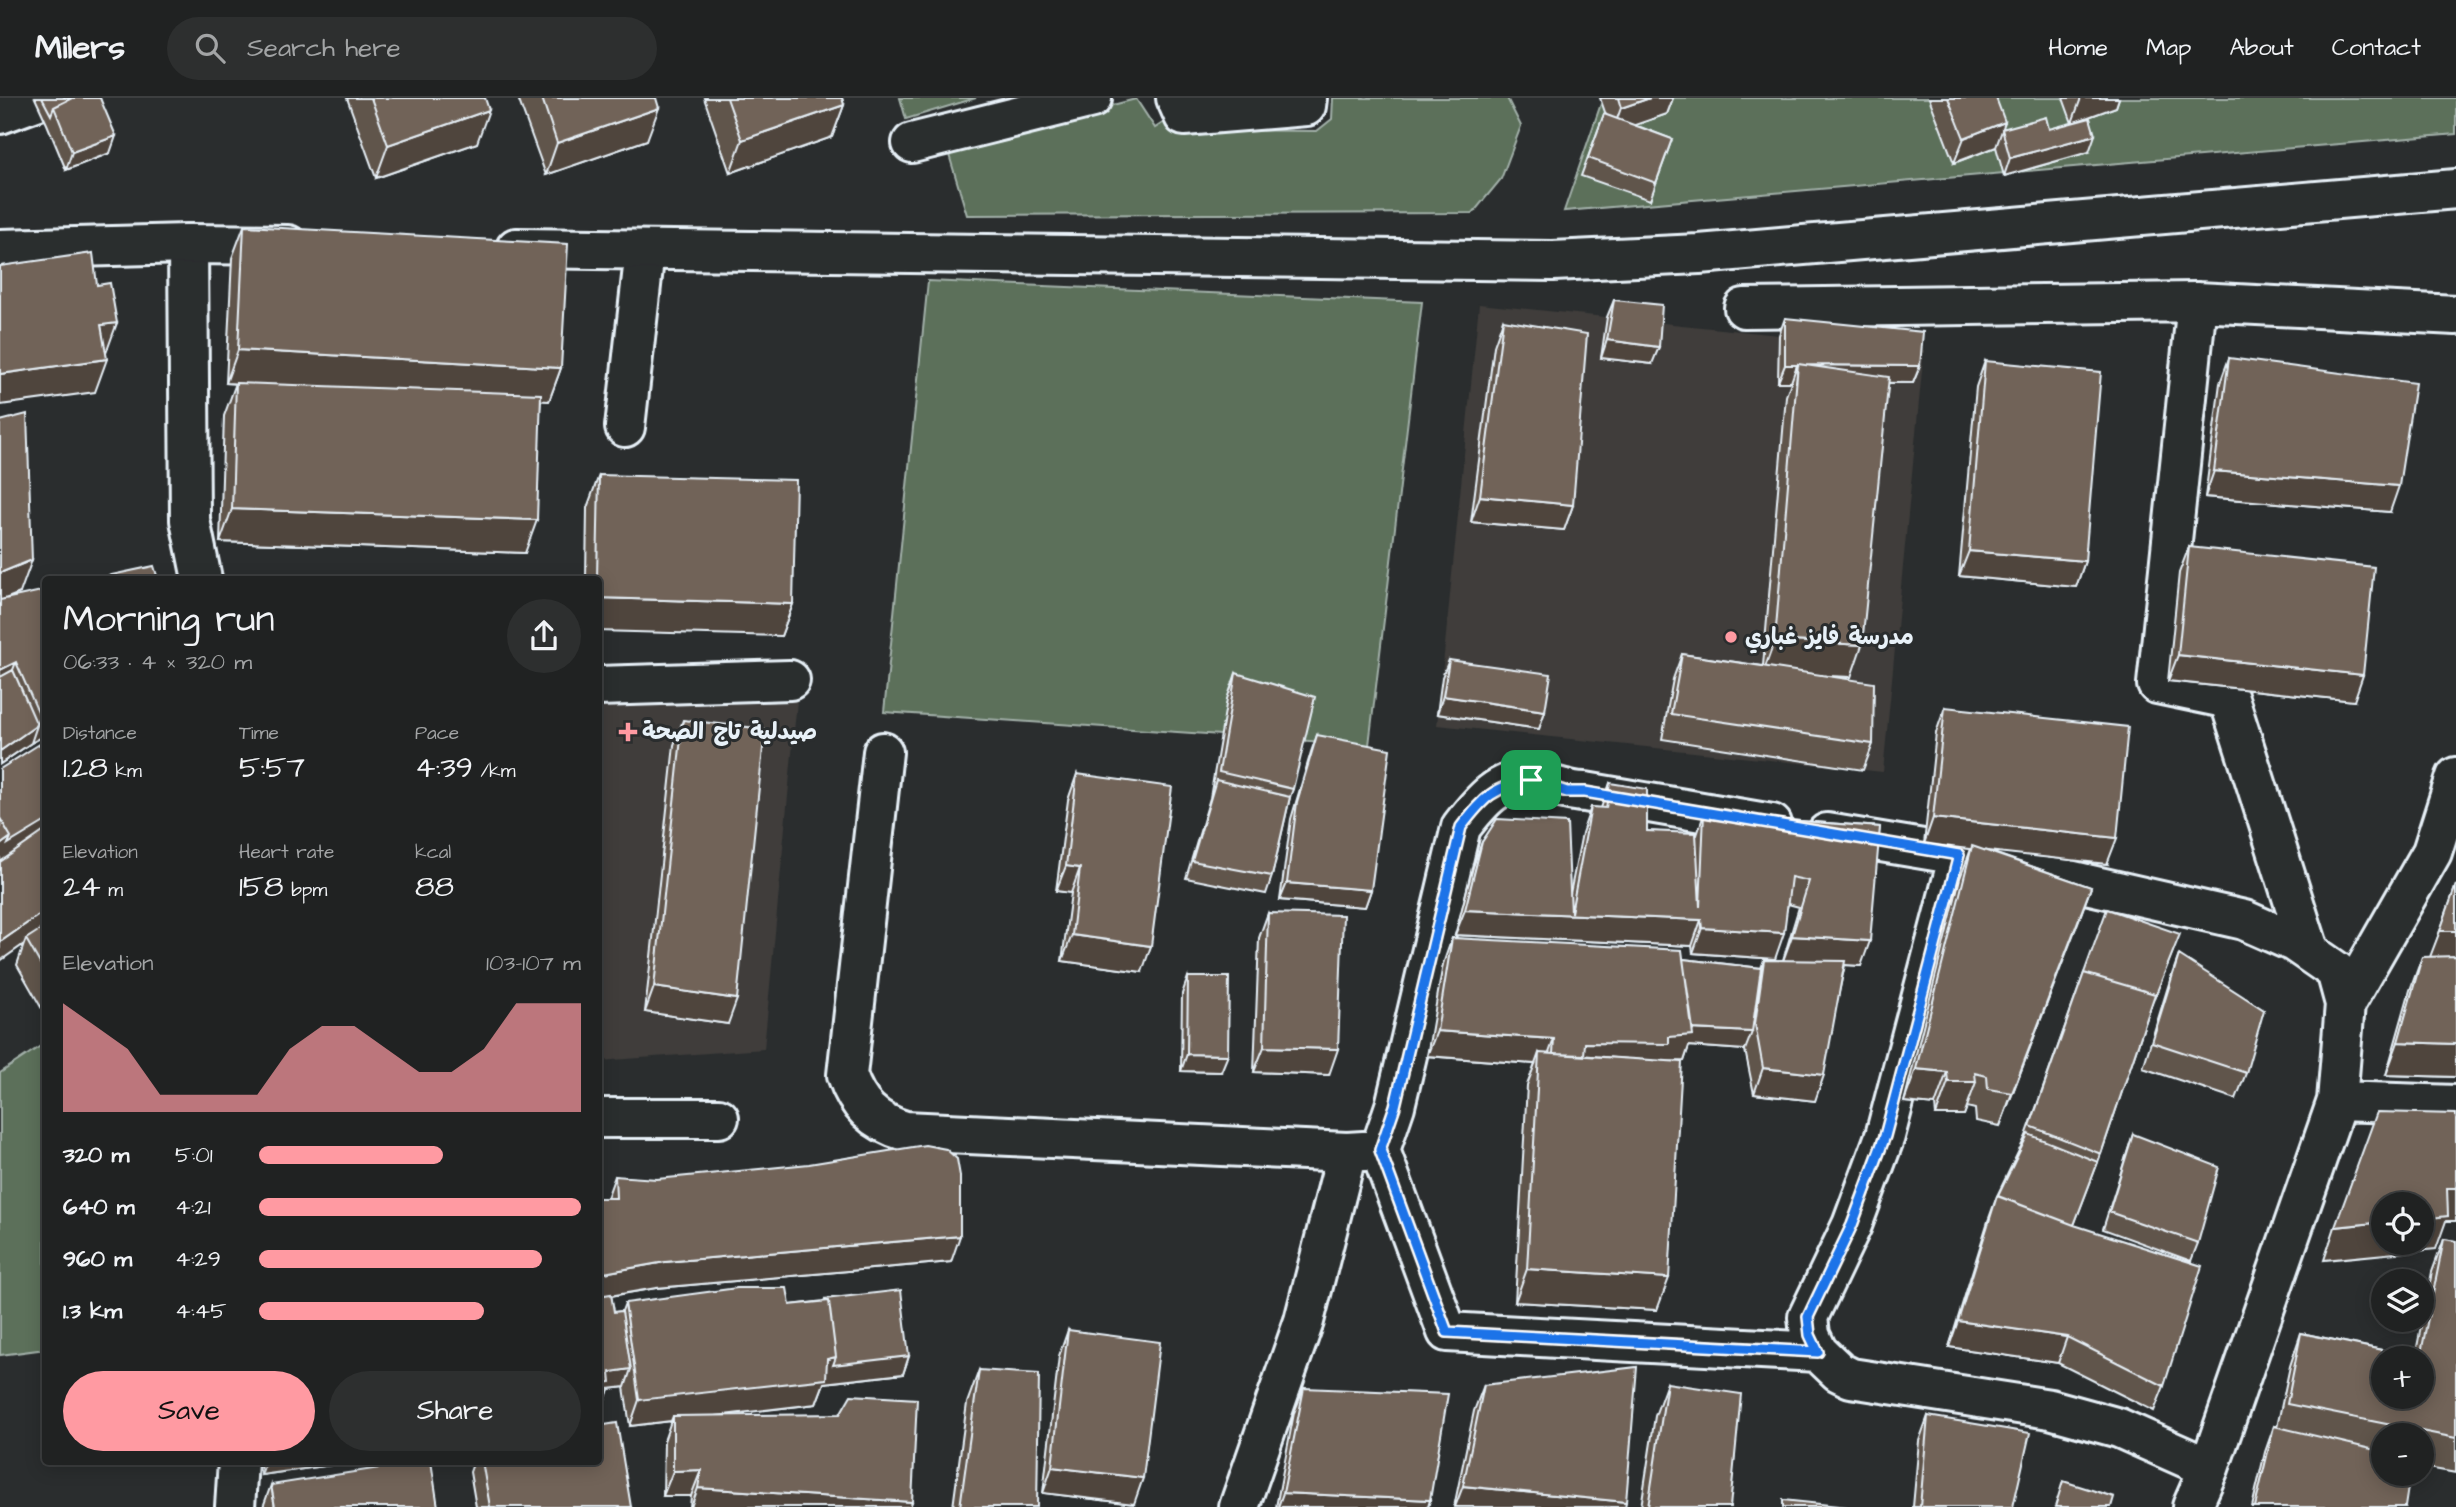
<!DOCTYPE html>
<meta charset="utf-8">
<style>
body{margin:0;font-family:"Architects Daughter","Playpen Sans Arabic",sans-serif;background:#2d2f2f;color:#f1f3f6;height:100vh;display:flex;flex-direction:column;font-size:26px;white-space:nowrap}
*{box-sizing:border-box;margin:0}
p{font-size:23px;color:#a2a4a5}
.icon{flex:none;width:38px;height:38px;fill:none;stroke:currentColor;stroke-width:2;stroke-linecap:round;stroke-linejoin:round}
.map{position:relative;flex:1;overflow:hidden}
.panel{position:absolute;left:42px;top:478px;width:560px;height:889px;display:flex;flex-direction:column;background:#202222;border-radius:7px;box-shadow:0 4px 18px #0003,0 0 0 2px #3d3f40}
.panel>*{flex:none}
.fabs{position:absolute;left:2371px;top:1094px;display:grid;gap:14px}
.fabs a{display:grid;place-items:center;width:63px;height:63px;border-radius:50%;background:#202222;box-shadow:0 4px 18px #0003,0 0 0 2px #3d3f40;font-size:35px}
.pin{position:absolute;display:grid;place-items:center;width:60px;height:60px;color:#fff;margin:-30px;border-radius:14px;box-shadow:0 4px 10px #0006}
.round{display:grid;place-items:center;flex:none;width:74px;height:74px;border-radius:37px;background:#2d2f2f}
.headline{display:flex;align-items:center;justify-content:space-between;height:119px;padding:0 21px}
h1{font-size:38px;font-weight:600;line-height:52px}
.figures{display:grid;grid-template-columns:repeat(3,1fr);gap:10px;height:119px;padding:7px 21px}
.figures div{display:grid;align-content:center}
.figures b{font-size:30px;font-weight:600}
.figures small{font-size:19px;font-weight:400}
.figures p{font-size:19px}
.chart{height:196px;padding:14px 21px}
.chart p{display:flex;justify-content:space-between}
.chart svg{width:100%;height:126px;margin-top:7px;fill:#ff9aa2;opacity:.7}
.action{display:flex;gap:14px;margin-top:auto;padding:14px 21px}
.action a{flex:1;height:80px;border-radius:42px;background:#ff9aa2;color:#111;font-size:28px;font-weight:600;line-height:80px;text-align:center}
.action a+a{background:#2d2f2f;color:#f1f3f6}
ul{padding:0 21px;list-style:none;font-size:23px}
li{display:grid;grid-template-columns:112px 84px 1fr;align-items:center;height:52px}
li i{height:18px;border-radius:9px;background:#ff9aa2}
header{display:flex;align-items:center;gap:42px;box-sizing:border-box;height:98px;padding:0 35px;background:#202222;border-bottom:2px solid #3d3f40}
header strong{font-size:33px}
nav{display:flex;gap:38px;margin-inline-start:auto;font-size:24px}
.search{width:490px;height:63px;background:#2d2f2f;display:flex;align-items:center;gap:18px;box-sizing:border-box;padding:0 24px;border-radius:38px;color:#a2a4a5;font-size:26px}
.map>svg:first-child{display:block}
.built{fill:#3f3d3b}
.green{fill:#5b6f5a;stroke:#a2b0a9;stroke-width:2}
.lines{fill:none;stroke-linecap:round;stroke-linejoin:round}
.minor-casing{stroke:#e8f1f8;stroke-width:44}
.major-casing{stroke:#e8f1f8;stroke-width:44}
.minor{stroke:#2a2d2e;stroke-width:38}
.major{stroke:#2a2d2e;stroke-width:38}
.wall{fill:#61554c;stroke:#e8f1f8;stroke-width:2}
.shaded-wall{fill:#4f453e;stroke:#e8f1f8;stroke-width:2}
.building{fill:#716358;stroke:#e8f1f8;stroke-width:2;fill-rule:evenodd}
.route-casing{stroke:#fff;stroke-width:14}
.route{stroke:#1a73e8;stroke-width:9}
.poi-dot{fill:#ff9aa2;stroke:#2a2d2e;stroke-width:2.5}
.labels{text-anchor:middle;dominant-baseline:central;stroke-width:6;stroke-linejoin:round;paint-order:stroke}
.poi-label{font-size:23px;font-weight:bold;fill:#e8f1f8;stroke:#2a2d2e;text-anchor:start}
</style>
<header>
<strong>Milers</strong>
<div class="search"><svg class="icon" aria-label="search" viewBox="0 0 24 24"><circle cx="10" cy="10" r="6"/><path d="M15 15l6 6"/></svg>Search here</div>
<nav><a>Home</a><a>Map</a><a>About</a><a>Contact</a></nav>
</header>
<div class="map">
<svg width="2456" height="1409" viewBox="0 0 2456 1409">
<rect width="100%" height="100%" fill="#2a2d2e"/>
<filter id="ink" filterUnits="userSpaceOnUse"><feTurbulence type="fractalNoise" baseFrequency=".0143" numOctaves="2"/><feDisplacementMap in="SourceGraphic" scale="14" xChannelSelector="R" yChannelSelector="G"/><feConvolveMatrix kernelMatrix="1 2 1 2 8 2 1 2 1" color-interpolation-filters="sRGB"/></filter>
<g filter="url(#ink)">
<path class="built" d="M1479 206 1924 252 1883 674 1437 627Z
M798 592 764 951 599 963V603Z"/>
<path class="green" d="M900 0H976L906 21Z
M1333 0H1507L1521 28 1501 81 1473 115 967 117 947 50 1136 1 1155 30 1172 19 1201 32 1317 33 1332 21Z
M1603 0H2456V36L1564 113Z
M928 183 1422 204 1369 647 884 614Z
M45 945V1251L0 1257V975Z"/>
<g class="lines">
<defs>
<path id="minor" d="M1176 0 1184 18 1306 8 1307 0
M0 16 44 0
M912 45 1092 0
M188 146 190 422 202 481
M2197 204 2157 586 2229 601 2310 855
M1744 210 2197 204 2456 217
M625 329 645 152
M598 588 790 582
M883 654 847 977C857 1007 874 1024 905 1033L1347 1054 1380 1052 1395 1008 1461 729C1479 706 1499 679 1532 683 1551 685 1565 694 1585 694L1772 726
M1827 735 1959 757 2244 822 2294 844 2336 873 2345 906
M1959 757 1885 1038 1852 1127 1808 1219 1810 1237 1818 1254 1839 1274 1851 1280 2050 1311 2119 1330 2209 1370
M2337 1003 2456 1007
M598 1020H719
M1380 1052 1447 1234 1818 1254
M235 1409 238 1363
M1239 1409 1304 1223 1347 1054
M2192 1409 2209 1370 2337 1003 2345 906 2432 754 2456 679"/>
<path id="major" d="M516 150 1553 163 1699 156 2456 91
M0 151 188 146 288 147"/>
</defs>
<use href="#minor" class="minor-casing"/>
<use href="#major" class="major-casing"/>
<use href="#minor" class="minor"/>
<use href="#major" class="major"/>
</g>
<path class="wall" d="M35 0H100L110 55 66 72 47 26Z
M347 0H485L477 45 376 80Z
M518 0H656L647 42 546 77Z
M704 0H842L844 7 832 39 730 75Z
M1600 0H1673L1667 16 1635 27 1672 41 1650 102 1581 78 1604 16 1606 17Z
M1929 0H1996L2003 30 2049 31 2089 54 2004 78 1996 49 1954 65Z
M2063 0H2119L2116 9 2072 25Z
M244 128 561 270 549 303 541 302 525 455 220 444 224 318 236 285 245 286 226 285 232 160Z
M1614 202 1652 266 1601 260 1607 219Z
M1785 220 1920 268 1913 285H1888L1851 579 1833 578 1873 646 1863 672 1662 641 1673 581 1682 556 1763 568 1786 298 1791 284H1778L1779 237Z
M1503 222 1573 407 1564 432 1471 424 1494 248Z
M2229 260 2390 414 2205 399 2220 285Z
M1985 263 2085 463 2076 489 1959 478 1976 289Z
M0 323 20 495 4 501 46 637 31 645 0 666Z
M599 377 793 506 781 538 598 481H586L587 410Z
M2189 449 2354 603 2168 583 2179 475Z
M1449 562 1545 613 1539 631 1437 616 1442 579Z
M1236 575 1293 691 1290 699 1272 778 1266 796 1186 780 1210 700 1227 601Z
M1945 609 2107 766 1985 752 2091 789 2000 1028 1976 1023 1975 1011 1967 1009 1964 1017H1936L1935 1007 1904 1004 1960 780 1971 751 1924 746 1936 635Z
M683 622 728 926 645 914 674 647Z
M1317 637 1371 792 1365 809 1280 802 1291 721 1311 654Z
M46 642V918L17 867 24 846Z
M1077 676 1142 874 1062 863 1071 795 1056 793 1068 702Z
M1610 685 1647 733 1697 737 1704 716 1880 729 1861 868 1845 867 1815 1003 1754 996 1745 952 1689 948 1684 963 1674 964 1657 1212 1515 1204 1527 987 1535 966 1427 958 1443 866 1452 840 1683 861 1761 870 1764 862H1783L1799 809 1788 806 1775 861 1693 855 1692 848 1455 837 1473 769 1482 744 1570 796 1582 735 1591 709 1601 710Z
M2456 787V979L2386 977 2410 892 2422 859H2431Z
M1268 815 1329 977 1254 974 1259 840Z
M2173 853 2150 911 2101 1056 2074 1127 2164 1288 2154 1313 2058 1265 1949 1249 1988 1123 1997 1098 2026 1038 2084 875Z
M2179 857 2246 975 2236 1001 2143 970 2170 882Z
M1188 879 1221 974 1181 973 1182 896Z
M2133 1036 2198 1145 2191 1163 2103 1131Z
M615 1078 951 1164 656 1190 611 1198 614 1214 622 1213 625 1205 790 1207 824 1203 825 1201 909 1258 903 1276 824 1285 816 1306 719 1317 910 1409H690L691 1398H663L664 1343 671 1323 630 1328 624 1289 609 1291 605 1302 598 1303V1100H607Z
M2444 1141 2456 1143V1375L2422 1369V1337H2384V1376L2405 1409H2252L2265 1354 2274 1328 2277 1329 2290 1268 2301 1235 2415 1259 2432 1174Z
M1068 1232 1134 1406 1043 1395 1059 1258Z
M979 1272 1037 1409H953L967 1305Z
M1667 1285 1730 1409H1641L1655 1318Z
M1484 1287 1625 1409H1454L1474 1313Z
M1304 1290 1430 1402 1428 1409H1276L1294 1315Z
M1928 1318 2013 1409H1913L1919 1343Z
M260 1363H339L338 1366 261 1377Z
M474 1363H598L631 1409H476L470 1374Z
M271 1387 275 1409H263Z"/>
<path class="shaded-wall" d="M1650 0H1673L1667 16 1612 35 1621 10Z
M2081 0H2119L2116 9 2072 25Z
M844 7 832 39 730 75 742 42Z
M659 10 647 42 546 77 557 45Z
M489 12 477 45 376 80 388 47Z
M2005 24 1996 49 1954 65 1964 40Z
M2095 37 2089 54 2004 78 2010 60Z
M116 38 110 55 66 72 72 54Z
M117 225 105 258 101 227Z
M1607 242 1659 249 1652 266 1601 260Z
M238 252 561 270 549 303 226 285Z
M107 261 95 294 0 307V276Z
M1785 267H1797L1791 284H1778Z
M1798 267 1920 268 1913 285 1796 284Z
M2214 373 2399 388 2390 414 2205 399Z
M1480 398 1573 407 1564 432 1471 424Z
M232 411 537 422 525 455 220 444Z
M1969 453 2085 463 2076 489 1959 478Z
M32 462 20 495 0 503V475Z
M598 500 793 506 781 538 598 533Z
M1775 542 1862 547 1851 579 1763 575Z
M2178 557 2363 577 2354 603 2168 583Z
M16 564 6 590 0 593V572Z
M1443 598 1545 613 1539 631 1437 616Z
M46 616V637L31 645 40 619Z
M37 627 31 645 0 666V653Z
M1933 720 2117 740 2107 766 1924 746Z
M46 723V743L0 771V747L11 739Z
M1066 768 1080 770 1071 795 1056 793Z
M1287 785 1371 792 1365 809 1280 802Z
M2091 789 2079 822 2000 1028 2012 995Z
M46 812V831L26 841 24 846 0 863V844Z
M1465 812 1701 822 1692 848 1455 837Z
M1702 830 1784 835 1775 861 1693 855Z
M2440 833H2456V859H2430Z
M1072 837 1151 848 1142 874 1062 863Z
M1792 838 1870 843 1861 868 1783 863Z
M654 889 737 901 728 926 645 914Z
M1689 931 1752 934 1745 952 1689 948 1684 963 1663 964 1580 957 1585 945 1669 939Z
M1437 933 1554 941 1545 966 1539 955 1535 966 1427 958Z
M2398 944 2456 946V979L2386 977Z
M1264 949 1338 951 1329 977 1254 974Z
M1187 956 1228 957 1221 974 1181 973Z
M1763 970 1824 977 1815 1003 1754 996Z
M1916 971 1947 974 1935 1007 1904 1004Z
M1948 984H1976L1964 1017H1936Z
M2447 1090H2456V1123H2446L2436 1151 2324 1162 2335 1129 2384 1124V1144H2422V1121Z
M960 1138 951 1164 656 1190 598 1200V1176L665 1164Z
M1527 1171 1669 1180 1657 1212 1515 1204Z
M1958 1223 2067 1239 2058 1265 1949 1249Z
M909 1258 903 1276 824 1285 816 1306 673 1323V1318L671 1323 630 1328 639 1302 827 1261 836 1259Z
M631 1271 625 1289 609 1291 605 1302 598 1303V1286L610 1274Z
M266 1363H339L338 1366 261 1377Z
M1052 1369 1143 1380 1134 1406 1043 1395Z
M701 1372 691 1398H663L673 1373Z
M1463 1388 1626 1404 1625 1409H1455Z
M698 1390 912 1404 910 1409H691Z
M1283 1395 1430 1402 1428 1409H1278Z"/>
<path class="building" d="M42 0H72L54 9 51 17Z
M72 0H100L116 38 72 54 54 9Z
M371 0H485L489 12 388 47Z
M542 0H656L659 10 557 45Z
M727 0H842L844 7 742 42Z
M1618 0H1650L1621 10Z
M1948 0H1996L2005 24 1964 40Z
M1604 16 1672 41 1656 85 1588 60Z
M2046 19 2049 31 2090 20 2095 37 2010 60 2002 31Z
M244 128 568 146 561 270 238 252Z
M93 155 97 187 110 185 117 225 101 227 107 261 0 276V168Z
M1614 202 1662 207 1659 249 1607 242Z
M1785 220 1923 234 1920 268 1805 267 1798 266V267H1785Z
M1503 222 1587 236 1573 407 1480 398Z
M2229 260 2415 285 2399 388 2214 373Z
M1985 263 2101 274 2085 463 1969 453Z
M1798 266 1889 279 1862 547 1775 542Z
M236 285 541 296 537 422 232 411Z
M27 316 32 462 0 475V323Z
M599 377 796 382 793 506 598 500V481H597Z
M2189 449 2374 469 2363 577 2178 557Z
M154 468 158 481H93Z
M46 492V616L40 619 16 564 0 572V502Z
M1682 556 1874 585 1873 646 1671 616Z
M1449 562 1551 576 1545 613 1443 598Z
M13 572 37 627 0 653V579Z
M1236 575 1315 599 1293 691 1219 674Z
M1945 609 2128 629 2117 740 1933 720Z
M683 622 765 631 737 901 654 889Z
M1317 637 1390 651 1371 792 1287 785 1297 704Z
M46 642V723L8 746 11 739 0 720V671Z
M1077 676 1172 689 1151 848 1072 837 1080 770 1066 768Z
M1216 682 1290 699 1272 778 1192 763Z
M1610 685 1647 691V733L1696 735 1700 809 1704 716 1880 729 1870 843 1792 838 1809 783 1791 779 1784 835 1702 830 1701 822 1465 812 1482 744 1497 721 1567 725 1571 815 1591 709 1606 710Z
M0 720 11 739 0 747Z
M46 732V812L0 844V764Z
M1972 748 2091 789 2012 995 1988 991 1987 978 1975 975 1976 984H1948L1947 974 1916 971Z
M2456 787V833H2440Z
M2107 811 2180 836 2154 901 2155 896 2084 875Z
M1268 815 1343 817 1338 951 1264 949Z
M46 828V876L26 841Z
M1452 840 1682 852 1693 937 1669 939V946L1585 945 1584 957 1553 956 1554 941 1437 933Z
M2179 857 2264 912 2246 975 2152 944Z
M2456 858V946L2398 944 2422 859Z
M1683 861 1761 870 1752 934 1693 931Z
M1764 862 1845 863 1824 977 1763 970 1755 926Z
M2084 875 2155 896 2101 1056 2030 1028Z
M1188 879H1229L1228 957 1187 956Z
M1539 955 1682 964 1669 1180 1527 1171Z
M2377 1014 2456 1016V1090H2447L2448 1118 2422 1121V1106H2384V1124L2335 1129Z
M2028 1036 2098 1064 2074 1127 1998 1098Z
M2133 1036 2219 1069 2198 1145 2109 1114Z
M925 1047 946 1051 957 1061 960 1078V1138L665 1164 598 1176V1100H616L615 1078 657 1081 809 1066Z
M1997 1098 2074 1127 2202 1168 2164 1288 2067 1239 1958 1223Z
M2444 1141 2456 1143V1340L2287 1306 2301 1235 2420 1260ZM2384 1260H2422V1298H2384Z
M737 1190H787L790 1207 829 1203 836 1259 827 1261 826 1281 639 1302 625 1205Z
M901 1192 909 1258 833 1267 836 1259 829 1203H825V1201Z
M611 1196 614 1214 622 1213 631 1271 610 1274 611 1284 598 1286V1198Z
M1068 1232 1160 1244 1143 1380 1052 1369Z
M1637 1269 1626 1404 1463 1388 1484 1287Z
M979 1272 1039 1276 1037 1409H960Z
M1667 1285 1741 1296 1730 1409H1648Z
M1304 1290 1448 1296 1430 1402 1283 1395Z
M851 1297 917 1301 912 1404 698 1390 701 1372 673 1373V1318L840 1316Z
M1928 1318 2030 1335 2013 1409H1920Z
M617 1325 631 1409H490L482 1363H598V1328Z
M2274 1328 2384 1354V1376H2410L2405 1409H2255Z
M424 1363H431L438 1409H275L271 1387Z
M2063 1383 2114 1399 2111 1409H2055Z
M1783 1402 1848 1409H1783Z"/>
</g>
<g class="lines" filter="url(#ink)">
<defs>
<path id="route" d="M1531 682 1567 694H1585L1959 757 1885 1038 1852 1127 1808 1219 1810 1237 1818 1254 1447 1234 1380 1052 1395 1008 1461 729C1484 699 1493 689 1531 682Z"/>
</defs>
<use href="#route" class="route-casing"/>
<use href="#route" class="route"/>
</g>
<g class="poi-dot">
<circle cx="1731" cy="539" r="7"/>
<path d="M624.5 623.5h7v7h7v7h-7v7h-7v-7h-7v-7h7z"/>
</g>
<g class="labels">
<g class="poi-label">
<text x="1745" y="539">مدرسة فايز غباري</text>
<text x="642" y="634">صيدلية تاج الصحة</text>
</g>
</g>
</svg>
<div class="fabs">
<a><svg class="icon" aria-label="locate" viewBox="0 0 24 24"><circle cx="12" cy="12" r="6"/><path d="M12 2v4M12 18v4M2 12h4M18 12h4"/></svg></a>
<a><svg class="icon" aria-label="layers" viewBox="0 0 24 24"><path d="M12 4l9 5-9 5-9-5zM3 14l9 5 9-5"/></svg></a>
<a>+</a>
<a>−</a>
</div>
<div class="pin" style="left:1531px;top:682px;background:#1e9e55"><svg class="icon" aria-label="arrive" viewBox="0 0 24 24"><path d="M6 21V4h12l-3 4 3 4H6"/></svg></div>
<section class="panel">
<div class="headline"><div><h1>Morning run</h1><p>06:33 · 4 × 320 m</p></div><a class="round"><svg class="icon" aria-label="share" viewBox="0 0 24 24"><path d="M12 15V3M7 8l5-5 5 5M5 13v7h14v-7"/></svg></a></div>
<div class="figures">
<div><p>Distance</p><b>1.28<small> km</small></b></div>
<div><p>Time</p><b>5:57</b></div>
<div><p>Pace</p><b>4:39<small> /km</small></b></div>
</div>
<div class="figures">
<div><p>Elevation</p><b>24<small> m</small></b></div>
<div><p>Heart rate</p><b>158<small> bpm</small></b></div>
<div><p>kcal</p><b>88</b></div>
</div>
<div class="chart"><p><span>Elevation</span>103–107 m</p>
<svg viewBox="0 0 160 44" preserveAspectRatio="none"><path d="M0 44V6L10 14L20 22L30 38L40 38L50 38L60 38L70 22L80 14L90 14L100 22L110 30L120 30L130 22L140 6L150 6L160 6V44z"/></svg>
</div>
<ul>
<li><b>320 m</b>5:01<i style="width:57%"></i></li>
<li><b>640 m</b>4:21<i style="width:100%"></i></li>
<li><b>960 m</b>4:29<i style="width:88%"></i></li>
<li><b>1.3 km</b>4:45<i style="width:70%"></i></li>
</ul>
<div class="action"><a>Save</a><a>Share</a></div>
</section>
</div>
